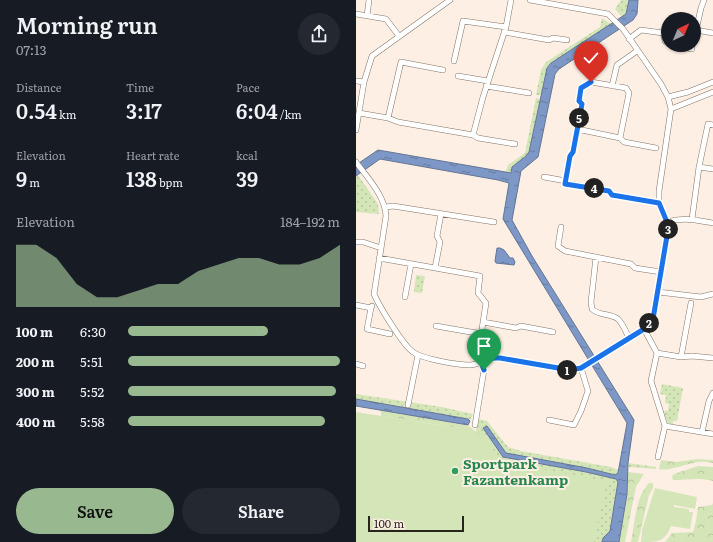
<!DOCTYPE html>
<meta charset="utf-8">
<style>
body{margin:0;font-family:Literata,serif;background:#242831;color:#f1f3f6;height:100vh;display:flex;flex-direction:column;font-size:15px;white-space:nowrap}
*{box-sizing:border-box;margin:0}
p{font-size:13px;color:#9ea1a6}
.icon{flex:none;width:22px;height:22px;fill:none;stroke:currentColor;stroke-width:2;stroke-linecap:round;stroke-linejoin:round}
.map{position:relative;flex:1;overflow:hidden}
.details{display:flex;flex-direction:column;background:#171b24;width:356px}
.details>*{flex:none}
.needle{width:26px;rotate:44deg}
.fabs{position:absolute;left:305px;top:12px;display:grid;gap:8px}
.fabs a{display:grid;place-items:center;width:40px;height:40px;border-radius:50%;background:#171b24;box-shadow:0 1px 3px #0004;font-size:20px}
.scale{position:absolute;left:12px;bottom:10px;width:96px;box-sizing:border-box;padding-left:4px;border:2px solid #29231e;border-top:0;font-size:11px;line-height:14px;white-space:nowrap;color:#29231e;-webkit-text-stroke:3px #fdefe4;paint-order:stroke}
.pin{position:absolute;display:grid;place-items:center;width:34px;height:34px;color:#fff;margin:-41px -17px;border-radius:50% 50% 50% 0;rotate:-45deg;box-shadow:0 0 4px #0007}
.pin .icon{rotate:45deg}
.km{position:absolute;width:20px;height:20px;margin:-10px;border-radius:50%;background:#222;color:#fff;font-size:11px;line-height:20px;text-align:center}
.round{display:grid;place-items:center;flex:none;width:42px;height:42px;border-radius:21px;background:#242831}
.overview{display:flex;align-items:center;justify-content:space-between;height:68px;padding:0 16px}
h1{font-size:22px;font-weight:600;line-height:30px}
.figures{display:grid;grid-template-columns:repeat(3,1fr);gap:6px;height:68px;padding:4px 16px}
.figures div{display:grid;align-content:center}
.figures b{font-size:20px;font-weight:600}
.figures small{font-size:11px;font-weight:400}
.figures p{font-size:11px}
.chart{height:112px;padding:8px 16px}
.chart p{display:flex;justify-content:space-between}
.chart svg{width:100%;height:72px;margin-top:4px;fill:#98b98f;opacity:.7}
.button{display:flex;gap:8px;margin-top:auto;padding:8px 16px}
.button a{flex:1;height:46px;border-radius:24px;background:#98b98f;color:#111;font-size:16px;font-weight:600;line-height:46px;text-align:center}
.button a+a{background:#242831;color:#f1f3f6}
ul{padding:0 16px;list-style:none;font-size:13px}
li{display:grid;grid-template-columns:64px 48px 1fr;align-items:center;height:30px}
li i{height:10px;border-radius:5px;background:#98b98f}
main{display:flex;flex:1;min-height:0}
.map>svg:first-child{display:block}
.grass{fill:url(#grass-dots)}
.forest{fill:url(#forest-crowns)}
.garden{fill:#d4e6b8}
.water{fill:url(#water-ripples);stroke:#647594}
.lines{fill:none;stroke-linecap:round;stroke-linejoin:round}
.minor-casing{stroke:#837467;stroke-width:6}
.minor{stroke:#fff;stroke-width:5}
.route-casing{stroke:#fff;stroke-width:8}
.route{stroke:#1a73e8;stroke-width:5}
.leisure-dot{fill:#2e9e5b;stroke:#fdefe4;stroke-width:1.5}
.labels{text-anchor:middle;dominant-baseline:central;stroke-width:4;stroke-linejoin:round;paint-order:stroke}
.leisure-label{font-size:14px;font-weight:bold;fill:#27864d;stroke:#fdefe4;text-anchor:start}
</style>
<main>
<section class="details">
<div class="overview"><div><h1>Morning run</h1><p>07:13</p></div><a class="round"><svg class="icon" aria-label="share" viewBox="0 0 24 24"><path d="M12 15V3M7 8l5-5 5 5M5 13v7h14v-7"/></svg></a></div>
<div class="figures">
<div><p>Distance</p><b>0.54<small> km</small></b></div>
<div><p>Time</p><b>3:17</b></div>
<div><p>Pace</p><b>6:04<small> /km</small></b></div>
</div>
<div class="figures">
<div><p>Elevation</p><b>9<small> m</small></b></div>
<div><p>Heart rate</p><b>138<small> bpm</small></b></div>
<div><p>kcal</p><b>39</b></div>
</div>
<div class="chart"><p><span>Elevation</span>184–192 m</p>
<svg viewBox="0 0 160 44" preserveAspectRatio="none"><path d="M0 44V6L10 6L20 14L30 30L40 38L50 38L60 34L70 30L80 30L90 22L100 18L110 14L120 14L130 18L140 18L150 14L160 6V44z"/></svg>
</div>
<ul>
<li><b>100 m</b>6:30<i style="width:66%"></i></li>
<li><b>200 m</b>5:51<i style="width:100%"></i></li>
<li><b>300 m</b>5:52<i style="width:98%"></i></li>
<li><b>400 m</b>5:58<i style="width:93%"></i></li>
</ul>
<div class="button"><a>Save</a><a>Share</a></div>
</section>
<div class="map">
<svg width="357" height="542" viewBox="0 0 357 542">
<defs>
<pattern id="grass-dots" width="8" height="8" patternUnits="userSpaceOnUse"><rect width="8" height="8" fill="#d4e6b8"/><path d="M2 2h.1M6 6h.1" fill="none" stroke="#b6c59e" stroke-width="1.8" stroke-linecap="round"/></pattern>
<pattern id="forest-crowns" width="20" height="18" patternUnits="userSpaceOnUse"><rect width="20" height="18" fill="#d4e6b8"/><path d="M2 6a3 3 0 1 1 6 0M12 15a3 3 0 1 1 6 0" fill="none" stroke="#b6c59e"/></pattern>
<pattern id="water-ripples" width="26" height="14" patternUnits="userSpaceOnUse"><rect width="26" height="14" fill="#7d98c6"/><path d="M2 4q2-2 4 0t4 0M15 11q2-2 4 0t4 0" fill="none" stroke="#667ca0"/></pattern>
</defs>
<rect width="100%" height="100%" fill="#fdefe4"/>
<path class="grass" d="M265 0H273L271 13 266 17 259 9Z
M246 18 255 24 195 63 191 68 185 95H180L185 70 190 62 244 27Z
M180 98 184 99 173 152 170 156 156 167 155 173H149L152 165 169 153Z
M2 175 22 204 23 214 0 212V176Z
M60 275 69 276 66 293 58 292Z
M306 384 327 388 321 421H317V424H312L308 411H312L313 404 309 403 310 395 304 394Z
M0 394 86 407 117 414 114 420 0 399Z
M122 419 131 421 152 447 165 451 255 467 262 470V473L259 475 231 468 150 453 131 426 147 457 230 472 260 479 262 482 254 531 247 538 246 542H119L117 435 120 431Z
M272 463 300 467V469L272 467Z"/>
<path class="forest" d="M25 410 113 426 109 428H103L25 416Z
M342 459 357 460V463C350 462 344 461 338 463 329 464 311 472 303 469L305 460 320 462Z
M342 466 357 467V481C344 477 330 480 317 480L316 476 318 474Z
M272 472 288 474 280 487 269 542H263L272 485Z
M293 483H297V488L293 495 282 542H275C279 522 279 498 293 483Z
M357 503V542H309L316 533 337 532 340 521 342 507 356 505Z"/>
<path class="garden" d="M0 412 103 428H109L113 426 132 442 146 462 251 481 238 542H0Z
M299 488 341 497 339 509 318 505V507L333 509V512H337L334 529 315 526C309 542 302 542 285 542L286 530Z"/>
<path class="water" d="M273 0H282L281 14 277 20 203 69 199 74 182 157 165 171 156 220 176 256 278 420 272 463 271 494 263 542H246L247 538 254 531 262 482 260 479 230 472 147 457 127 428 131 426 150 453 231 468 259 475 262 473 271 423 147 219 153 183 142 180 24 159 0 176V165L22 150 155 173 156 167 170 156 173 152 191 68 195 63 270 14Z
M141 248H144L148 250 154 258H157L159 262 158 265 140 263 139 261Z
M0 399 112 419 114 421 112 425 0 406Z"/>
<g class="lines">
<defs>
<path id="minor" d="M0 14 30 19 43 36
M11 16 13 0
M340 30 357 33
M148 32 193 40 197 38 211 40
M307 33 309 41 312 43
M273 39 285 30 307 33 312 30
M338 39 345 8 348 0
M316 45 336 49V45
M98 61 107 21 150 27
M102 76 132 81
M0 81 8 82
M130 86 173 93
M256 86 261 65 281 51
M312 97 332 92 357 82
M315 109 357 92
M3 113 32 118 42 122 117 135 122 138 159 144
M32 118 45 62 87 70
M221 129 264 138 268 142 300 148
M0 130 8 82 16 56 94 0
M117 135 127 97 150 27 155 0
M264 138 273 93 270 88 235 82 225 88 223 101 226 104 217 151 214 156 209 183 253 191 256 195 303 203
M0 162C11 177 29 196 30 216L18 294C23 306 47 345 57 352 66 359 102 365 114 365 124 364 133 358 143 358L214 370 225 368 288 329 297 319 312 229 311 222 303 203V191L315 109 312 97 305 84 267 29 252 14 174 0
M343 167 357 169
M188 177 210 181
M30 207 37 206 138 222
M336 219 343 167 352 124 357 125
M311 222C327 217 341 220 357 223
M205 227 202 246 209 251 275 264 279 268 305 272
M0 242H7L25 248
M240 257 235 302 236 309C243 316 254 313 262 319 267 324 270 332 273 338
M23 258 124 276 122 293 130 303 122 355 128 370 119 425
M79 268 84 242 81 236 85 214
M302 292 345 297 357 294
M49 297 55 264
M0 305 15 308 16 306
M15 308 11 329 34 334
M127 322 160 328 165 326 197 332
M80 326 126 334
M288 329 301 353 325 357 336 356 357 358
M301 353 295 381 309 426 302 457
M325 357 335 303
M0 364 7 366
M52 405 62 355
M193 420 218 425 225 411 232 391 225 368
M309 426 357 434
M346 432 353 401 357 393"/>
</defs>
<use href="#minor" class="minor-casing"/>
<use href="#minor" class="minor"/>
</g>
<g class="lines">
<defs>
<path id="route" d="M128 370 125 362 136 358H144L214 370 225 368 288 329 297 319 312 230 311 222 303 203 256 195 253 191 209 184 214 156 217 152 226 104 223 101 225 88 235 82"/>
</defs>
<use href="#route" class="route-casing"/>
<use href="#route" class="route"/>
</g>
<circle class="leisure-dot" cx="99" cy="471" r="4"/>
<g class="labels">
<g class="leisure-label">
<text x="107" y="463">Sportpark<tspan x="107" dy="16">Fazantenkamp</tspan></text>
</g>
</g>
</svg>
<div class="fabs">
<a><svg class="needle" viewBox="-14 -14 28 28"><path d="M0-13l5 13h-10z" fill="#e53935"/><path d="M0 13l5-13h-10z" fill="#9ea1a6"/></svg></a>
</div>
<div class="scale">100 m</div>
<div class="pin" style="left:128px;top:370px;background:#1e9e55"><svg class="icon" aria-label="arrive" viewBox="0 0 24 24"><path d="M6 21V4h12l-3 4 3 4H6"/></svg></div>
<div class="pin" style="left:235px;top:82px;background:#d93025"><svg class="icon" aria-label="check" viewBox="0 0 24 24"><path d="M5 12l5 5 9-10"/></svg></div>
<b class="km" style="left:211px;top:370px">1</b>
<b class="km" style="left:293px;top:323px">2</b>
<b class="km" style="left:312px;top:229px">3</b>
<b class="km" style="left:238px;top:188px">4</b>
<b class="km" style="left:223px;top:118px">5</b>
</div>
</main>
